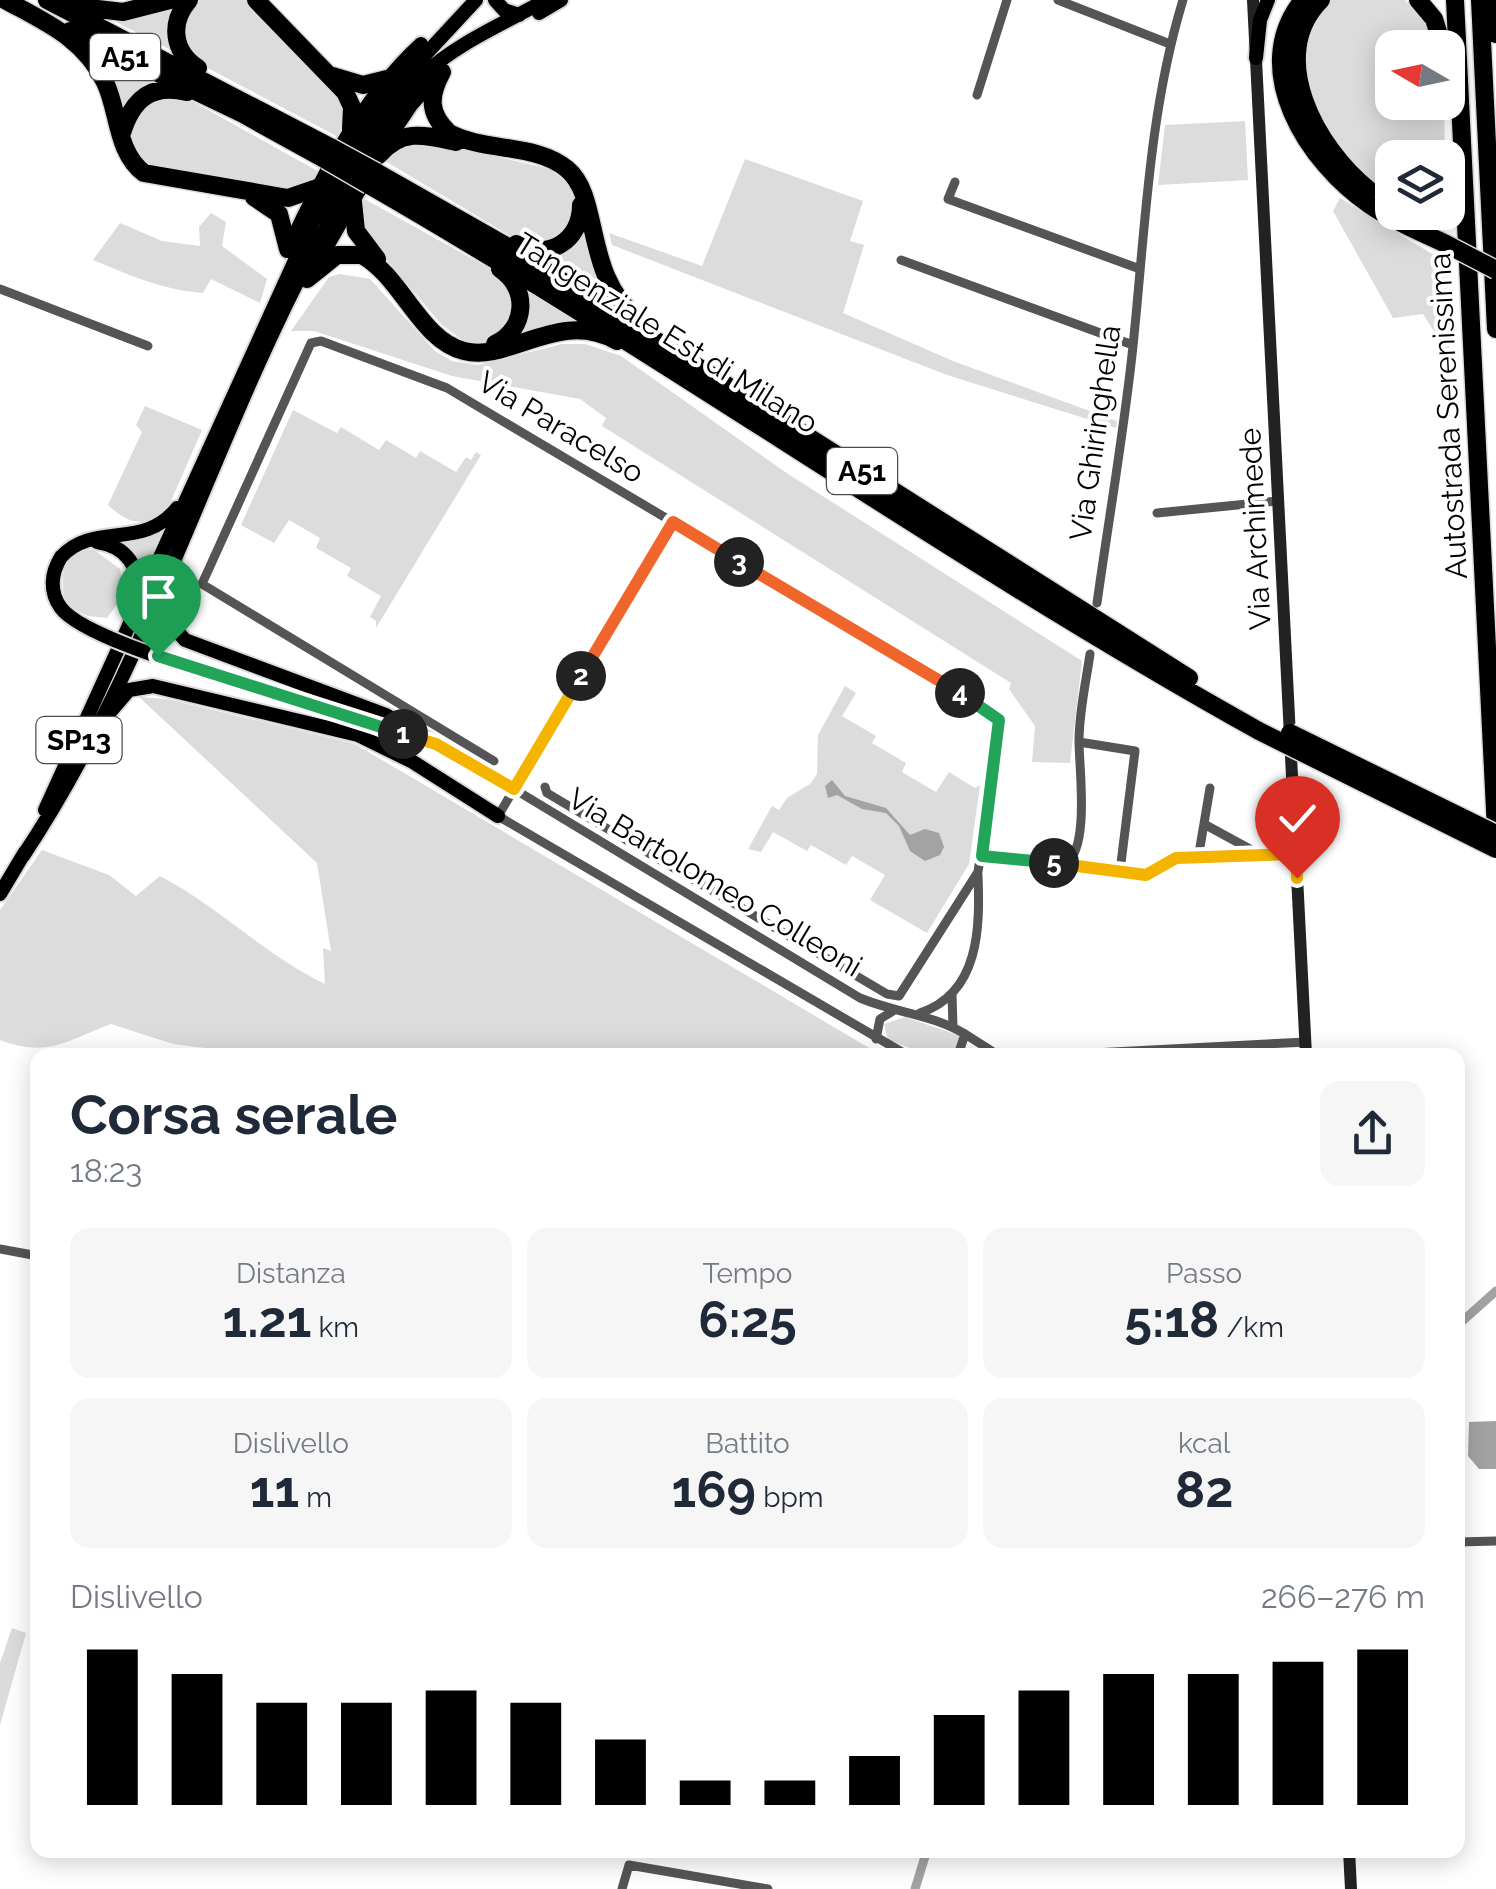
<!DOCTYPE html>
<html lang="it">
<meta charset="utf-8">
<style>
body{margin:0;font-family:Raleway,sans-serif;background:#f6f6f7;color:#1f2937;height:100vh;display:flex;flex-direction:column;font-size:38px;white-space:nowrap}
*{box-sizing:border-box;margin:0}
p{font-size:32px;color:#747a83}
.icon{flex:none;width:55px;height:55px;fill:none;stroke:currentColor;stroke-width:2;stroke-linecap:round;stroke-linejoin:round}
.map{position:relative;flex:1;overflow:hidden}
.side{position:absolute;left:30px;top:1048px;width:1435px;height:810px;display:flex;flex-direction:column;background:#fff;border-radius:20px;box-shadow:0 5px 25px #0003}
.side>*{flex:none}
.needle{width:65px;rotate:279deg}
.fabs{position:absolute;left:1375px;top:30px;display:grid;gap:20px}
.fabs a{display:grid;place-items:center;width:90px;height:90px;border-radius:20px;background:#fff;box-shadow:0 5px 25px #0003;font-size:50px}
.pin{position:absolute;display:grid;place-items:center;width:85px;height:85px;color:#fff;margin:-102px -42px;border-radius:50% 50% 50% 0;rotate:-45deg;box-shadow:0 0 10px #0007}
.pin .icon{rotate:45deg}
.km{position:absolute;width:50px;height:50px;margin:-25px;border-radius:50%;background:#222;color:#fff;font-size:28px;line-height:50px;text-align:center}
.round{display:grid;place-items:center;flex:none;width:105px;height:105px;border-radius:20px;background:#f6f6f7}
.overview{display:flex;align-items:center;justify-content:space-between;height:170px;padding:0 40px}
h1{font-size:55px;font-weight:700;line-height:75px}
.metrics{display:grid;grid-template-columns:repeat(3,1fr);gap:15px;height:170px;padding:10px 40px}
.metrics div{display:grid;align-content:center;border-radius:20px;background:#f6f6f7;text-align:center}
.metrics b{font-size:50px;font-weight:700}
.metrics small{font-size:28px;font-weight:400}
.metrics p{font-size:28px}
.chart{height:280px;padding:20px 40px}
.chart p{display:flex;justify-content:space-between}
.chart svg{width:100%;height:180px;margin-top:10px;stroke:#000;stroke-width:6}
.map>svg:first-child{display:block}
.green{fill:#dcdcdc}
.water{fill:#a3a3a3}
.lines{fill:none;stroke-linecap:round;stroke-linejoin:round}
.canal{stroke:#a3a3a3;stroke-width:9}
.primary-casing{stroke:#dbdbdb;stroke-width:18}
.highway-casing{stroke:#dbdbdb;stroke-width:21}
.street{stroke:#555;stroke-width:9}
.secondary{stroke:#222;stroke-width:12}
.primary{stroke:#000;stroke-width:14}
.highway{stroke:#000;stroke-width:18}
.primary-bridge-casing{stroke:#dbdbdb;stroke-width:18;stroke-linecap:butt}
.highway-bridge-casing{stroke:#dbdbdb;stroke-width:21;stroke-linecap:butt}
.primary-bridge{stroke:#000;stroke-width:14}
.highway-bridge{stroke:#000;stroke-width:18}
.split-1-casing{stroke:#fff;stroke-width:20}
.split-2-casing{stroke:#fff;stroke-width:20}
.split-3-casing{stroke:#fff;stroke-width:20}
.split-4-casing{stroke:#fff;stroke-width:20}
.split-5-casing{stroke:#fff;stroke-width:20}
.split-6-casing{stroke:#fff;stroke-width:20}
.split-1{stroke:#22a559;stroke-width:12}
.split-2{stroke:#f5b400;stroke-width:12}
.split-3{stroke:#f0652b;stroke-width:12}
.split-4{stroke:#f0652b;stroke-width:12}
.split-5{stroke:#22a559;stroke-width:12}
.split-6{stroke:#f5b400;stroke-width:12}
.labels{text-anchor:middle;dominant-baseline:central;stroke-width:8;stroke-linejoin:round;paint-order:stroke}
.shield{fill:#fff;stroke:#4c4c4c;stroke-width:2.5}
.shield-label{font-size:28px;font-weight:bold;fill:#000}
.street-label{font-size:30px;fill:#000;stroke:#fff}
</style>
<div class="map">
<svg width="1496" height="1889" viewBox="0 0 1496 1889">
<rect width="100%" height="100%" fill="#fff"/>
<path class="green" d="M199 0H247L340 94 348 118 340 138 200 64 183 36 188 8Z
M1331 0H1405L1429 27 1435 47 1392 48V102L1444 103 1445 157 1392 158V198C1332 174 1268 48 1331 0Z
M175 4 173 51 106 17Z
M94 49 162 85 123 113Z
M154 96H183L321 173 296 190 155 169 144 163 130 134 136 114Z
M1245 121 1248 180 1158 185 1165 125Z
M429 141 550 169 573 188 576 215 559 240 522 243 385 161 393 147Z
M745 159 863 201 850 241 864 245 843 313 953 361 1117 421 1116 428 947 375 612 245 609 233 702 266Z
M361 197 507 278 516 313 492 342 466 343 442 325 372 243 360 217Z
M1340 198 1447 263 1450 356 1423 314 1393 318 1333 211Z
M211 213 226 222 222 246 267 279 260 303 211 279 203 293C163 290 129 275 93 260L120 223 162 241 200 246 199 227Z
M584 227 606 296 545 258Z
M340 274 370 279 435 351 452 361 478 365 562 344H585L621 356 788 474 1082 661 1070 763 1032 762 1035 726 1009 689 1011 683 602 426 606 418 580 399 452 376 314 331H291L329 277Z
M526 288 592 329 522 334Z
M145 406 202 430 164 517C138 525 129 524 108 505L142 432 136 425Z
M293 410 337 433 341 427 379 450 386 440 416 458 420 451 456 472 466 457 471 460 476 452 481 455 376 628V621L370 617 381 596 347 576 351 568 316 548 320 538 289 520 274 543 241 525Z
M169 526 142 584 115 540Z
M93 549 120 569 125 593 107 618 88 616 66 605C59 578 61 553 93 549Z
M845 686 856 693 842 716 876 736 872 743 906 763 902 772 936 792 949 772 975 788 980 785 969 864 927 933 870 900 885 875 852 856 846 865 811 845 807 851 773 832 761 852 748 849 772 806 779 810 787 798 810 784 817 774 818 735Z
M139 697 167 699 355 744 871 1049 869 1055H224L221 1050 173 1044 111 1024C66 1041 48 1058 0 1040V910L42 850 109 875 136 896 160 876C218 906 266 956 325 984L323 948 331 951 317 863Z
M905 1017 958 1035 961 1041 956 1053 929 1055 888 1040 884 1024Z
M12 1628 26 1633 0 1725V1663Z"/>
<path class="water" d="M832 780 845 796 886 808 910 835 925 829 939 833 944 847 940 855 925 861 910 851 899 826 886 813 862 809 837 795 828 798 825 786Z
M1496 1421V1469H1479L1468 1456 1469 1422Z"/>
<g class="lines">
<path class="canal" d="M1458 1325 1496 1291
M915 1889 927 1850"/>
<defs>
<path id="primary" d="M495 0 504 10 519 15
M539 13 561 0
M1256 58 1260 20 1268 0
M383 147 411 105 436 77
M287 251C322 177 360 100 421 44
M314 269 368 175
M97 542C126 546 141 567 138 597
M61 557C94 521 143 551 177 508
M165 588 164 616 185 640 386 715 514 789
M233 681 411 736
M111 711 129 690 153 686 358 735 413 762 498 816
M45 810 312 223 386 97 476 0
M23 856C149 667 211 441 318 242 349 185 377 120 423 75 457 43 505 23 546 0
M0 894 25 852"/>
<path id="highway" d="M5 0C45 22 84 38 105 82 119 111 116 152 144 173L288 198 320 187
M47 0 332 148
M189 0C169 23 173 52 198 68
M256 0 345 92 352 107 351 129
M1303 0C1247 69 1308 163 1370 205 1393 221 1421 232 1446 244
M1321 0C1265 56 1317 149 1369 190
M1418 0 1434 19 1443 48
M1455 0 1496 830
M1480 0 1496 329
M1494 0 1496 34
M73 6 123 12 170 0
M70 31 243 114 326 160
M442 72C429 96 428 113 449 133 484 152 536 143 567 169 602 198 582 275 639 320
M333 76 363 85 387 79
M122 133C132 100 151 83 187 92
M379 155C402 128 425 135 456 142
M376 172 508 247 1189 678
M369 185C671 359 955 562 1259 731
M254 197 279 214 288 249
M353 202 356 231 377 259
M516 244C548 261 581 241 581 205
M307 279 337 255H362C402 277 420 340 464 351 509 363 559 308 617 341
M495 344C527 329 529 288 500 269"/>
</defs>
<use href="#primary" class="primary-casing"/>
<use href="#highway" class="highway-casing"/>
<path class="street" d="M1058 0 1170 44
M977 95 1007 0
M955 182 948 199 1140 269
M901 260 1133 345
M0 289 148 346
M1157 513 1278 501
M673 522 498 816 907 1055
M1097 603C1109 517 1124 432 1133 346 1145 231 1149 111 1183 0
M1079 742 1135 751 1120 871
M494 761 202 584 311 343 321 341 447 388 991 711 999 720 978 872 899 996 887 994 547 793 545 787
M514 789 860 998C896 1013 931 1014 965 1034L958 1055
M1204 824 1259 854
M983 855 1146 875 1175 859 1296 854
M1198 859 1210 788
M1066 864C1090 847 1079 768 1079 741 1079 712 1086 682 1090 654
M952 994 953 1027
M920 1013C980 993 980 927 978 875
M965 1034 998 1055
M876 1039 880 1019 893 1011
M1055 1055 1306 1042
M0 1249 38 1256
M1458 1542 1496 1541
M622 1889 629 1865 768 1889"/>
<path class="secondary" d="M1253 0 1306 1055
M1349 1850 1351 1889"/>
<use href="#primary" class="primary"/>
<use href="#highway" class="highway"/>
<defs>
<path id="primary-bridge" d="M61 557C51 573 49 592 61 608 82 636 196 669 233 681"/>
<path id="highway-bridge" d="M332 148 376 172
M326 160 369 185
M1446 244 1496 270
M1259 731 1496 849
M1290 733 1496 834"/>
</defs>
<use href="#primary-bridge" class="primary-bridge-casing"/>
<use href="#highway-bridge" class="highway-bridge-casing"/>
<use href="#primary-bridge" class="primary-bridge"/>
<use href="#highway-bridge" class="highway-bridge"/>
</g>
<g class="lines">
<defs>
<path id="split-1" d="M158 656 403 734"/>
<path id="split-2" d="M403 734 436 744 514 789 581 676"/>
<path id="split-3" d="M581 676 673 522 739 562"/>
<path id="split-4" d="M739 562 960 693"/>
<path id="split-5" d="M960 693 999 720 982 856 1054 863"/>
<path id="split-6" d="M1054 863 1146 875 1176 858 1296 854 1297 878"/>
</defs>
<use href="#split-1" class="split-1-casing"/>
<use href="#split-2" class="split-2-casing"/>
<use href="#split-3" class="split-3-casing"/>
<use href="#split-4" class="split-4-casing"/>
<use href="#split-5" class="split-5-casing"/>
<use href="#split-6" class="split-6-casing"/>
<use href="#split-1" class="split-1"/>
<use href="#split-2" class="split-2"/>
<use href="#split-3" class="split-3"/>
<use href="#split-4" class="split-4"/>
<use href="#split-5" class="split-5"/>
<use href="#split-6" class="split-6"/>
</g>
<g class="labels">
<g class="shield">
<rect x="90" y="34" width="70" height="46" rx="8"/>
<rect x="827" y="448" width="70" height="46" rx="8"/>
<rect x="36.5" y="717" width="85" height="46" rx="8"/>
</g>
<g class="shield-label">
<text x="125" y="57">A51</text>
<text x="862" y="471">A51</text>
<text x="79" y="740">SP13</text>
</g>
<g class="street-label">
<text transform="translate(667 333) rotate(32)">Tangenziale Est di Milano</text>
<text transform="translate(1448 416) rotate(-93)">Autostrada Serenissima</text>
<text transform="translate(561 427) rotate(31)">Via Paracelso</text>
<text transform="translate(1095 433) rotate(-82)">Via Ghiringhella</text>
<text transform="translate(1255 529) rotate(-93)">Via Archimede</text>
<text transform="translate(715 882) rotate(31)">Via Bartolomeo Colleoni</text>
</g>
</g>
</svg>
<div class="fabs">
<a><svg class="needle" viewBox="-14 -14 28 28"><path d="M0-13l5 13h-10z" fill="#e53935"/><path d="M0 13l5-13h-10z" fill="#747a83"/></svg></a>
<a><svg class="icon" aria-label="layers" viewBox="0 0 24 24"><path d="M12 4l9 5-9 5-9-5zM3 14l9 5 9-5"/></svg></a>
</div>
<div class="pin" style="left:158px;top:656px;background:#1e9e55"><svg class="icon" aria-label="arrive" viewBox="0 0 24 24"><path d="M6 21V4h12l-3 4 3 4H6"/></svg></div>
<div class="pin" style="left:1297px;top:878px;background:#d93025"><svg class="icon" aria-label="check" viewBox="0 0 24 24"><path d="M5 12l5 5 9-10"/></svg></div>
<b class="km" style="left:403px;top:734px">1</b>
<b class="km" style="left:581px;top:676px">2</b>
<b class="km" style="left:739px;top:562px">3</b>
<b class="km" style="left:960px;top:693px">4</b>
<b class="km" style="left:1054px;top:863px">5</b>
<section class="side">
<div class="overview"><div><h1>Corsa serale</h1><p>18:23</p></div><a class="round"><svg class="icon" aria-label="share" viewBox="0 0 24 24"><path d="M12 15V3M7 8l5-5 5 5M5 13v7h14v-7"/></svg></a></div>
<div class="metrics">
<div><p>Distanza</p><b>1.21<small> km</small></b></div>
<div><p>Tempo</p><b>6:25</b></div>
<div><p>Passo</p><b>5:18<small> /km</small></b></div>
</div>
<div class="metrics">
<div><p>Dislivello</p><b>11<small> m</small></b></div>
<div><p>Battito</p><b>169<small> bpm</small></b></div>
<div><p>kcal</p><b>82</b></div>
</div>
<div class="chart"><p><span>Dislivello</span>266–276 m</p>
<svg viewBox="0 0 160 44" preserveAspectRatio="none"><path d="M5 44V6M15 44V12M25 44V19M35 44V19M45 44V16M55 44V19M65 44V28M75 44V38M85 44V38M95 44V32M105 44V22M115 44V16M125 44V12M135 44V12M145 44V9M155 44V6"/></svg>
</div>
</section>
</div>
